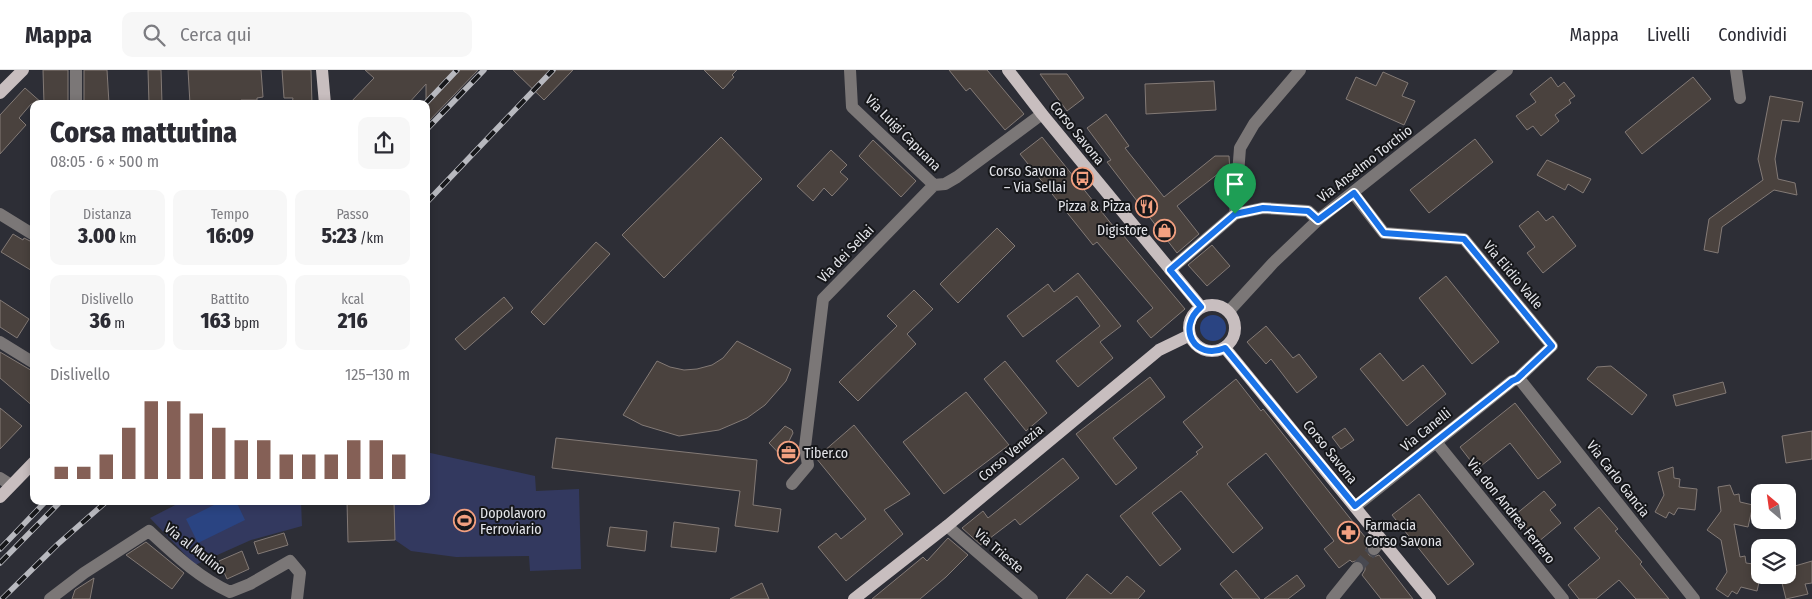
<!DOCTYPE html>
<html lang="it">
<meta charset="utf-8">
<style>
body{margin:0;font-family:"Fira Sans Condensed",sans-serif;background:#f7f7f7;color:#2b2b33;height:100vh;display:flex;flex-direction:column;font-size:19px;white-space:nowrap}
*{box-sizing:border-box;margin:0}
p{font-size:16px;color:#7c7c81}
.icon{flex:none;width:28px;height:28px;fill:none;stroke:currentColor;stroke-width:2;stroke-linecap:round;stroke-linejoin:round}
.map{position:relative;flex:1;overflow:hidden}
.drawer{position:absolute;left:30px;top:30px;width:400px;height:405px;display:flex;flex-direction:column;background:#fff;border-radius:10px;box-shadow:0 2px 8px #0003}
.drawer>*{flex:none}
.needle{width:32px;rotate:331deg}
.tools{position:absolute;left:1751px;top:414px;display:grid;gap:10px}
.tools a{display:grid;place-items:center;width:45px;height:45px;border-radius:10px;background:#fff;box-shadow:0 2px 8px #0003;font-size:25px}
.pin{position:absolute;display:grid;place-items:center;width:42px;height:42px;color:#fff;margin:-51px -21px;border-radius:50% 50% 50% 0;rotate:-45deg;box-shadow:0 0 5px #0007}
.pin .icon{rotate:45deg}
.round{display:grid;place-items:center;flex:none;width:52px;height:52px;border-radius:10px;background:#f7f7f7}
.headline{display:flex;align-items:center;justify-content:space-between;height:85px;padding:0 20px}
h1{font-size:28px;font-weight:800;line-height:38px}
.figures{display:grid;grid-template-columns:repeat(3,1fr);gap:8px;height:85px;padding:5px 20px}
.figures div{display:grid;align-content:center;border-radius:10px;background:#f7f7f7;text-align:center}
.figures b{font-size:21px;font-weight:800}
.figures small{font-size:14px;font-weight:400}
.figures p{font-size:14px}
.chart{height:140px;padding:10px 20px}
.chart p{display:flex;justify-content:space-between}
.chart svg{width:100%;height:90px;margin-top:5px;stroke:#856056;stroke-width:6}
header{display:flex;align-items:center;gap:30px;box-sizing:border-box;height:70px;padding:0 25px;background:#fff;border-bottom:1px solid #e1e1e2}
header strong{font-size:24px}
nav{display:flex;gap:28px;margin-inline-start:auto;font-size:18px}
.search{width:350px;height:45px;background:#f7f7f7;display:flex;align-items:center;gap:12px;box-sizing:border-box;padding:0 18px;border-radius:10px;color:#7c7c81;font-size:19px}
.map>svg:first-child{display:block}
.green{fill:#33395f}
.water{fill:#2a4482}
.building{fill:#4a423e;stroke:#837a76}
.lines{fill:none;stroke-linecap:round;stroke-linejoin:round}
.minor-tunnel{stroke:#484951;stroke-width:12;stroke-dasharray:12 6;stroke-linecap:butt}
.minor{stroke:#7b7777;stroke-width:12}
.major{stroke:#c8bebf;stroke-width:12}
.rail-casing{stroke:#b8b9bf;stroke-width:5.5}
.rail{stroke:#16171a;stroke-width:4;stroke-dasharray:11;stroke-linecap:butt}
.route-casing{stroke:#fff;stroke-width:10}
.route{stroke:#1a73e8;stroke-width:6}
.labels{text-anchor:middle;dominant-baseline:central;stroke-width:4;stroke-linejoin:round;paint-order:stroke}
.street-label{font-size:14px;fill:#e4e5ea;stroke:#16171a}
.poi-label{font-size:14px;fill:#e4e5ea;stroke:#16171a;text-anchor:end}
</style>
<header>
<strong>Mappa</strong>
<div class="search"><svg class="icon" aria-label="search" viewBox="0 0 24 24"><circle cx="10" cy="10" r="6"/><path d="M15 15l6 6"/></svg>Cerca qui</div>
<nav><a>Mappa</a><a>Livelli</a><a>Condividi</a></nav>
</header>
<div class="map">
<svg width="1812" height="529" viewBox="0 0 1812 529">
<rect width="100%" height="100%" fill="#2d2e36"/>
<path class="green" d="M426 382 535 406 536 421 579 419 581 499 530 501 529 486 456 487 411 481 395 470 348 472 347 431H426Z
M183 431H301L302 456 251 470 195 495 150 448Z"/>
<path class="water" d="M1200 258a13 13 0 1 1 26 0a13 13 0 1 1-26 0Z
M222 431H236L245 450 198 473 186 449Z"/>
<path class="building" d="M43 0H68V34H44Z
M84 0H107L109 34H84Z
M148 0H161L162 34H149Z
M188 0H261L263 27 257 28V30H241V32L190 34Z
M282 0H311L312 34H292L293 28H284Z
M365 0H478L426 54V14L408 34H349L374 8Z
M513 0H573L544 30Z
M704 0H737L732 5 734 7 723 19Z
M949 0H987L1024 44 1005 60 970 18 966 21Z
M1383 2 1408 13 1402 26 1415 31 1404 55 1346 29 1356 7 1376 16Z
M1040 4H1067L1084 28 1067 41Z
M1551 7 1558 17 1564 12 1575 26 1569 30 1571 33 1555 45 1559 51 1541 66 1533 56 1527 60 1516 46 1536 32 1530 24Z
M1693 7 1711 29 1642 84 1625 62Z
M1214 11 1216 40 1146 44 1145 14Z
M25 18 43 34H31L19 48 26 55 0 84V45Z
M1770 26 1803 32 1799 52 1782 50 1775 89 1778 109 1795 113 1797 125 1774 120 1722 157 1718 183 1704 180 1709 149 1763 110 1758 89Z
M1106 44 1129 76 1125 78 1164 127 1215 86H1229L1230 102 1219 103 1177 136 1199 164 1177 183 1107 92 1111 90 1087 58Z
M721 67 762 109 664 208 622 165Z
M1042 67 1121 166 1123 165 1185 239 1151 268 1137 251 1153 238 1097 172 1093 175 1020 84Z
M1475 69 1493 92 1429 143 1410 120Z
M873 70 916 111 901 127 859 86Z
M831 80 847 95 840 102 848 109 832 126 824 118 813 131 797 116Z
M1547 90 1591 109 1583 123 1568 114 1565 120 1537 105Z
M1538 141 1546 151 1553 146 1576 176 1543 203 1527 183 1535 177 1519 156Z
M997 158 1015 176 958 233 940 214Z
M13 164 23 170 24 168 34 173V202L1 182Z
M596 172 610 184 544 255 531 242Z
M1212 175 1230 196 1207 216 1188 195Z
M1078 203 1121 256 1100 272 1113 288 1078 317 1056 291 1100 256 1077 226 1023 267 1007 246 1048 214 1054 222Z
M1446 206 1499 272 1472 294 1419 228Z
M914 220 933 239 907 264 916 274 858 331 839 312 897 256 887 246Z
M504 227 513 238 465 280 455 269Z
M0 230 29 249 17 268 0 257Z
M1266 256 1293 288 1299 284 1317 307 1297 323 1271 289 1266 294 1247 272Z
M737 271 791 299 786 311 765 335 747 348 719 360 679 366 642 355 623 345 657 291 670 297 684 300 697 299 712 295 723 288Z
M0 282 34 302V337L0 308Z
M1380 283 1403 311 1423 295 1446 324 1407 356 1360 299Z
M1005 291 1047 343 1026 361 984 309Z
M1611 296 1647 325 1632 345 1587 309 1597 297Z
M1150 307 1165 327 1113 368 1137 398 1116 415 1076 364Z
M1236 309 1261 341 1263 339 1369 472 1366 478 1369 485 1373 487 1379 485 1413 529H1381L1362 505 1365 500V496L1359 490 1352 492 1350 490 1339 498 1324 479 1334 471 1266 383 1227 414 1263 458 1233 483 1181 421 1152 443 1181 479 1160 496 1120 446 1198 384 1196 382 1203 377 1183 352Z
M1723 312 1726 323 1676 336 1673 325Z
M966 322 1009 375 944 424 903 372Z
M1515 333 1561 392 1538 409 1510 373 1477 399 1460 377Z
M0 338 22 356 0 379Z
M854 355 910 424 884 440 903 464 846 511 818 477 836 463 841 469 866 449 816 388Z
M785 356 792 360 793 363 788 373 798 384 788 393 769 373Z
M1345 358 1354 370 1341 379 1332 367Z
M1812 361V389L1786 393 1782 366Z
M556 368 757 390 753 435 781 439 778 462 735 456 740 421 552 398Z
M1063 388 1079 408 1020 455 1015 449 981 475 962 458 983 441 988 448Z
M1673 397 1674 408 1680 409 1679 417 1697 419 1695 440 1678 438 1674 445 1669 442 1666 448 1655 442 1664 425 1658 402Z
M1730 415 1734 425 1739 424 1740 432 1753 435 1748 457 1734 454 1740 487 1745 486 1746 493 1760 495V508L1757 521 1741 517 1737 524 1732 521 1728 527 1716 519 1727 502 1721 470 1707 460 1721 441 1718 417Z
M1544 421 1556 435 1550 440 1561 453 1538 472 1515 445Z
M1419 424 1474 494 1448 515 1392 445Z
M347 431H394L395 470 348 472Z
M1599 437 1618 459 1615 461 1642 492 1640 494 1669 529H1636L1619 510 1596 529H1579L1568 515 1600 488 1574 458Z
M674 452 719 458 716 482 671 477Z
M610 457 647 461 645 481 607 476Z
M284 463 288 475 258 484 254 472Z
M948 468 968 485 946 507 920 529H872L923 487 927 491Z
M146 472 184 503 172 519 126 485Z
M242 481 249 499 227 509 219 491Z
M1812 491V513L1805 514 1808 524 1786 529 1780 505H1788V498Z
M1236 500 1260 529H1233L1220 514Z
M1087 504 1111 524 1127 506 1145 521 1138 529H1066Z
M1297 505 1305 516 1288 529H1264Z
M94 508 90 529H72L75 520Z
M762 513 769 529H730Z"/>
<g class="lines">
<path class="minor-tunnel" d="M1357 498 1374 479"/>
<path class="minor" d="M76 0V34
M850 0 852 37 934 115
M1736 0 1740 28
M1353 123 1384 163 1464 169 1552 276 1517 309 1512 311 1355 437
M0 144 34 165
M1235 144 1263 138 1308 141 1318 150
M1170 200 1235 144 1240 78 1254 54 1300 0
M1229 241 1273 193 1318 150 1507 0
M0 272 34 293
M1517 309 1521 311 1694 529
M1436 372 1563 529
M0 408 11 415
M792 414 808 395 805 377 823 229 934 115 945 114 957 107 1042 44
M947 456 1032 529
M1374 479 1381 470
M50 529 84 503 149 461C174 484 199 508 230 522L250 514 290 491 300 503 297 529
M1332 529 1357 498"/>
<path class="major" d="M322 0 325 34
M1008 0 1042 44 1201 237
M0 23 23 0
M1189 258a23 23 0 1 1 46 0a23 23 0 1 1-46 0Z
M1225 278 1430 529
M0 427 34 392
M854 529 947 456 1159 280 1190 265"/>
<defs>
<path id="rail" d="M425 34 457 0
M426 60 484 0
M426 133 553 0
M0 479 46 431
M0 493 61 431
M2 529 58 474 107 431"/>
</defs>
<use href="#rail" class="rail-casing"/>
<use href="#rail" class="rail"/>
</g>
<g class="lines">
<defs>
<path id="route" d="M1354 123 1384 163 1464 169 1552 276 1517 309 1512 311 1355 436 1225 278C1195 291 1176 258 1201 237L1170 200 1235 144 1263 138 1308 141 1318 150Z"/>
</defs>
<use href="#route" class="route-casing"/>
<use href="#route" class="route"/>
</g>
<defs>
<symbol id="bus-ring" viewBox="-11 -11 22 22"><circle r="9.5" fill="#16171a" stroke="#f2a080" stroke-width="1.5"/><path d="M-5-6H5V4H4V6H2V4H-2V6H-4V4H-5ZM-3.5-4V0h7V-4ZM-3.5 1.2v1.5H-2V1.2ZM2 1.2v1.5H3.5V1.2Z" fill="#f2a080"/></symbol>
<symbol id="restaurant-ring" viewBox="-11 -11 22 22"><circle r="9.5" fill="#16171a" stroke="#f2a080" stroke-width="1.5"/><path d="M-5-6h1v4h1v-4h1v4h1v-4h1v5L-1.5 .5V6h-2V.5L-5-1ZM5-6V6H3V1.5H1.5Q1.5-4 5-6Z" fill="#f2a080"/></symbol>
<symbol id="shop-ring" viewBox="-11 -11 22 22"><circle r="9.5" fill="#16171a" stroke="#f2a080" stroke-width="1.5"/><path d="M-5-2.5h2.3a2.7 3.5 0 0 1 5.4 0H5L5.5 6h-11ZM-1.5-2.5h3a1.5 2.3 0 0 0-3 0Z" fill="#f2a080"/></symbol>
<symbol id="office-ring" viewBox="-11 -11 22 22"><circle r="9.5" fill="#16171a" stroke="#f2a080" stroke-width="1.5"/><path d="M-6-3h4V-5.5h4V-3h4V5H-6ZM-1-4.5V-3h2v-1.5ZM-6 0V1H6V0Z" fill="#f2a080"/></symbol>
<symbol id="stadium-ring" viewBox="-11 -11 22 22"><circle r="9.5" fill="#16171a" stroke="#f2a080" stroke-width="1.5"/><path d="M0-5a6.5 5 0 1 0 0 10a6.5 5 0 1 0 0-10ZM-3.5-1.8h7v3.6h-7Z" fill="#f2a080"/></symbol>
<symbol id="pharmacy-ring" viewBox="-11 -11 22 22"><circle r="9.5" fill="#16171a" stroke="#f2a080" stroke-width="1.5"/><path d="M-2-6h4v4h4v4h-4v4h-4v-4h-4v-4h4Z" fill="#f2a080"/></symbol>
</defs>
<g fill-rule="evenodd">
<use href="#bus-ring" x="1070" y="96" width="25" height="25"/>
<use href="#restaurant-ring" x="1134" y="124" width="25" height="25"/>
<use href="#shop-ring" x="1152" y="148" width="25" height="25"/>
<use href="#office-ring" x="776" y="370" width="25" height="25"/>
<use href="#stadium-ring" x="452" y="438" width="25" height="25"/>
<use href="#pharmacy-ring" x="1336" y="450" width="25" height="25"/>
</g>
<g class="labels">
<g class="street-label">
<text transform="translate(903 63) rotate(45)">Via Luigi Capuana</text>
<text transform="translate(1077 63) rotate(51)">Corso Savona</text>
<text transform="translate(1365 94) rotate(-38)">Via Anselmo Torchio</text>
<text transform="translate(846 184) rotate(-46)">Via dei Sellai</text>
<text transform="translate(1513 205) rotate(50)">Via Elidio Valle</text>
<text transform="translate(1426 360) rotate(-39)">Via Canelli</text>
<text transform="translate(1330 382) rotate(51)">Corso Savona</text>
<text transform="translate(1011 383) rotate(-40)">Corso Venezia</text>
<text transform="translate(1618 409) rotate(52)">Via Carlo Gancia</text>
<text transform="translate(1511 441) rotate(51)">Via don Andrea Ferrero</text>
<text transform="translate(195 479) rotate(38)">Via al Mulino</text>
<text transform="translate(999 481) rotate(41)">Via Trieste</text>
</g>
<g class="poi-label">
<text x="1066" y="101">Corso Savona<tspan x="1066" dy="16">– Via Sellai</tspan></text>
<text x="1131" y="136">Pizza &amp; Pizza</text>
<text x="1148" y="160">Digistore</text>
<text x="804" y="383" text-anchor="start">Tiber.co</text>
<text x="480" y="443" text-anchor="start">Dopolavoro<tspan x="480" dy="16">Ferroviario</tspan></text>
<text x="1365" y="455" text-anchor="start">Farmacia<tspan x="1365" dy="16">Corso Savona</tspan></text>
</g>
</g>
</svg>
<div class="tools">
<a><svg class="needle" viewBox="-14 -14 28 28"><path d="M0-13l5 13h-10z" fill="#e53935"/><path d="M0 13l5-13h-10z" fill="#7c7c81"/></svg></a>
<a><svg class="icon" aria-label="layers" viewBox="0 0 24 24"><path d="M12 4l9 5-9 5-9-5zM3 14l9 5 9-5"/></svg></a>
</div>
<div class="pin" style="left:1235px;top:144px;background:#1e9e55"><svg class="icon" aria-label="arrive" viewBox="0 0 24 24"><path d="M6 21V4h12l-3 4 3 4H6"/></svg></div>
<section class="drawer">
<div class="headline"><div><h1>Corsa mattutina</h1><p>08:05 · 6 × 500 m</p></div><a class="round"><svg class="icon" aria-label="share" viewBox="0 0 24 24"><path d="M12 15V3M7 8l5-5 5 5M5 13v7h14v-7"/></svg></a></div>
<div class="figures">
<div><p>Distanza</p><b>3.00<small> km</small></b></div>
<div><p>Tempo</p><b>16:09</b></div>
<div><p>Passo</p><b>5:23<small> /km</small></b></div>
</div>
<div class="figures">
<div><p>Dislivello</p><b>36<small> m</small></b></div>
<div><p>Battito</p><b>163<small> bpm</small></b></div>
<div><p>kcal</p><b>216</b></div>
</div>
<div class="chart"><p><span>Dislivello</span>125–130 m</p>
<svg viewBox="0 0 160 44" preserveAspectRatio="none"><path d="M5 44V38M15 44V38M25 44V32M35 44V19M45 44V6M55 44V6M65 44V12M75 44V19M85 44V25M95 44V25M105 44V32M115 44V32M125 44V32M135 44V25M145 44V25M155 44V32"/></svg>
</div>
</section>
</div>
